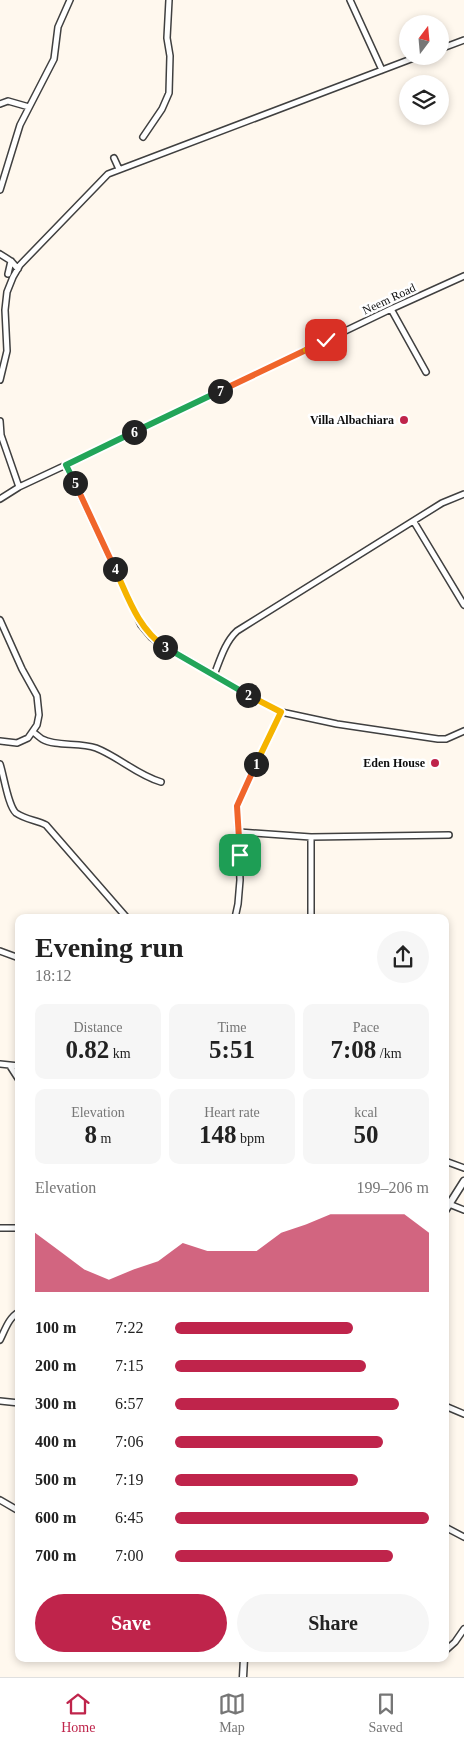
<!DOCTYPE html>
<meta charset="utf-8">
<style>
body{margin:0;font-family:Georgia,serif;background:#f6f6f6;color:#222;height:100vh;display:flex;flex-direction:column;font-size:19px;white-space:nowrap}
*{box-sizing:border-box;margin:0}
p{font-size:16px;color:#767676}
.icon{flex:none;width:28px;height:28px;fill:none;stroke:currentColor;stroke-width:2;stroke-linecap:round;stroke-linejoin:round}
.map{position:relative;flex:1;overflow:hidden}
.panel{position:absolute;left:15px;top:914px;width:434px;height:748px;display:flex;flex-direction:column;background:#fff;border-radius:10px;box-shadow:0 2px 8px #0003}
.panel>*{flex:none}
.needle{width:32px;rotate:16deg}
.buttons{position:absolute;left:399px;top:15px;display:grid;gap:10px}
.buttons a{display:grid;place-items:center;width:50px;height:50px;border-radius:50%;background:#fff;box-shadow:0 2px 8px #0003;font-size:25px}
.pin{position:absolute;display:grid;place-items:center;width:42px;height:42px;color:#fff;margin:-21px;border-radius:10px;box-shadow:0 2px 8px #0006}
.km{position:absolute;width:25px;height:25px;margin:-12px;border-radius:50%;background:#222;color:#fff;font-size:14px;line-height:25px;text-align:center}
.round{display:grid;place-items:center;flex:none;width:52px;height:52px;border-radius:26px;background:#f6f6f6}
.head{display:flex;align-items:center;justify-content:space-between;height:85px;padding:0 20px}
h1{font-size:28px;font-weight:700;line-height:38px}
.metrics{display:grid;grid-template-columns:repeat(3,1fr);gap:8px;height:85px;padding:5px 20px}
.metrics div{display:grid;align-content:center;border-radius:10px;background:#f6f6f6;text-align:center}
.metrics b{font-size:25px;font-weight:700}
.metrics small{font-size:14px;font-weight:400}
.metrics p{font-size:14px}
.chart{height:140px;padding:10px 20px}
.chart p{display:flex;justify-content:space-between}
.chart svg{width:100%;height:90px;margin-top:5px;fill:#bf244b;opacity:.7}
.cta{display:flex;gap:10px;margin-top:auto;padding:10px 20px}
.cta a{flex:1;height:58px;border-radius:30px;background:#bf244b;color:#fff;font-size:20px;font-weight:700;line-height:58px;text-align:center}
.cta a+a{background:#f6f6f6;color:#222}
ul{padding:0 20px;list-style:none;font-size:16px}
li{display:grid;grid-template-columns:80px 60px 1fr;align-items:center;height:38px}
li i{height:12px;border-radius:6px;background:#bf244b}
.tabs{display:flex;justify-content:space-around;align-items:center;height:70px;border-top:1px solid #e0e0e0;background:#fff;font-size:14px;color:#767676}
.tabs a{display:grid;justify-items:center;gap:2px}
.tabs .on{color:#bf244b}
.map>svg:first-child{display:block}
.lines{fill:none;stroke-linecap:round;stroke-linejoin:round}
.minor-casing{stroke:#404040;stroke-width:8}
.tertiary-casing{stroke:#404040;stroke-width:9}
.minor{stroke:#fff;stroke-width:5}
.tertiary{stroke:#fff;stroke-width:6}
.split-1-casing{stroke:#fff;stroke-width:10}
.split-2-casing{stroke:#fff;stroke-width:10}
.split-3-casing{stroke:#fff;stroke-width:10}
.split-4-casing{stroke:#fff;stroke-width:10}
.split-5-casing{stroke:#fff;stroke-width:10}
.split-6-casing{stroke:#fff;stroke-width:10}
.split-7-casing{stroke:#fff;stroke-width:10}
.split-8-casing{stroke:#fff;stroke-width:10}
.split-9-casing{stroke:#fff;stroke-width:10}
.split-1{stroke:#f0652b;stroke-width:6}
.split-2{stroke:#f5b400;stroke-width:6}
.split-3{stroke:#22a559;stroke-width:6}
.split-4{stroke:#f5b400;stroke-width:6}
.split-5{stroke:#f0652b;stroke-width:6}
.split-6{stroke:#22a559;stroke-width:6}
.split-7{stroke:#22a559;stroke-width:6}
.split-8{stroke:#f0652b;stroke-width:6}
.split-9{stroke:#f5b400;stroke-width:6}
.poi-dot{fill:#bf244b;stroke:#fff;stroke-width:2}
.labels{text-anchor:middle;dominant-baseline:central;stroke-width:5;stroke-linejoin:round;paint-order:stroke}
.street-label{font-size:12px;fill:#0d0d0d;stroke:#fff}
.poi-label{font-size:12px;font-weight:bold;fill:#0d0d0d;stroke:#fff;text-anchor:end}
</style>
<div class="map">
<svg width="464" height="1677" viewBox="0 0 464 1677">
<rect width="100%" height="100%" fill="#fff8ee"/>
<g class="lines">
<defs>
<path id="minor" d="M350 0 382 70
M440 49 464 40
M0 104 8 101 29 107
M143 137 162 109 169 93 170 56 167 38 169 0
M114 158 119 169
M0 190 20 125 54 59 58 27 70 0
M0 254 11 261 18 269
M8 274 11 261
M391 309 426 372
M0 380 7 351 5 310 7 292 13 277 20 265 108 174 419 56
M0 421 1 435 19 487
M66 465 141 625 151 637 159 643 255 699 281 712 337 724 438 739H446L464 731
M0 499 19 487 66 465 391 309 464 276
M414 522 464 605
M0 620 22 669 37 696 39 715 37 725 28 738 17 743 0 741
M214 675C220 660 225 642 237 631L442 503 464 494
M33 732C36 734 39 737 42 739 56 747 79 742 96 748 119 757 137 775 161 782
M0 764C4 776 8 806 16 813 26 820 37 820 46 825L127 918
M239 832 311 837 449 835
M235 918 238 904 240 880 237 806 281 712
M311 918V837
M0 951 19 958
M0 1064 19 1066
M10 1066 19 1080
M445 1161 464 1168
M449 1204 464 1210
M0 1228H19
M0 1340C5 1330 9 1317 19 1312
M0 1401 19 1403
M445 1406 464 1414
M0 1500 19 1511
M445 1527 464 1537
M445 1651 455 1642 464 1629"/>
<path id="tertiary" d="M445 1211 464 1181
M243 1677 244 1658"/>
</defs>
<use href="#minor" class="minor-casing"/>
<use href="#tertiary" class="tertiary-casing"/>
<use href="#minor" class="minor"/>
<use href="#tertiary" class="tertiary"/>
</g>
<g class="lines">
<defs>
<path id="split-1" d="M240 855 237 806 256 764"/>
<path id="split-2" d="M248 695 281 712 256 764"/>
<path id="split-3" d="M165 647 248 695"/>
<path id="split-4" d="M115 569C128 597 138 629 165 647"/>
<path id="split-5" d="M75 483 115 569"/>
<path id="split-6" d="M75 483 66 465 134 432"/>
<path id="split-7" d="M134 432 220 391"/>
<path id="split-8" d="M220 391 306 350"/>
<path id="split-9" d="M306 350 326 340"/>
</defs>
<use href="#split-1" class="split-1-casing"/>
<use href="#split-2" class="split-2-casing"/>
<use href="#split-3" class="split-3-casing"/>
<use href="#split-4" class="split-4-casing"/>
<use href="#split-5" class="split-5-casing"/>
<use href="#split-6" class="split-6-casing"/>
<use href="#split-7" class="split-7-casing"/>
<use href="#split-8" class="split-8-casing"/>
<use href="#split-9" class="split-9-casing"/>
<use href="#split-1" class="split-1"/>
<use href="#split-2" class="split-2"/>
<use href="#split-3" class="split-3"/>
<use href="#split-4" class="split-4"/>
<use href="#split-5" class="split-5"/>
<use href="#split-6" class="split-6"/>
<use href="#split-7" class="split-7"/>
<use href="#split-8" class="split-8"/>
<use href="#split-9" class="split-9"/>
</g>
<g class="poi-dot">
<circle cx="404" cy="420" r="5"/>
<circle cx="435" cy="763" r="5"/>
</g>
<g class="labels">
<g class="street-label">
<text transform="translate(389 299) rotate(-25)">Neem Road</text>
</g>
<g class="poi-label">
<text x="394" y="420">Villa Albachiara</text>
<text x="425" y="763">Eden House</text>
</g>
</g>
</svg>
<div class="buttons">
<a><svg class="needle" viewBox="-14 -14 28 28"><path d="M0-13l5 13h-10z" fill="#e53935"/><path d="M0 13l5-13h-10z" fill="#767676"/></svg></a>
<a><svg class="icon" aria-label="layers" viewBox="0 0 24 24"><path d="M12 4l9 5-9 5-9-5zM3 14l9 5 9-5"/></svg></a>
</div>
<div class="pin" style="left:240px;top:855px;background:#1e9e55"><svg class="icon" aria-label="arrive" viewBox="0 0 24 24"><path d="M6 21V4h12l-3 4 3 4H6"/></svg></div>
<div class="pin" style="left:326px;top:340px;background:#d93025"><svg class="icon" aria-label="check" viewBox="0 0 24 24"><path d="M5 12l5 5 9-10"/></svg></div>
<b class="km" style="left:256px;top:764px">1</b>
<b class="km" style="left:248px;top:695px">2</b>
<b class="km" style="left:165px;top:647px">3</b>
<b class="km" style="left:115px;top:569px">4</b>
<b class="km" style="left:75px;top:483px">5</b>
<b class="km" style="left:134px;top:432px">6</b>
<b class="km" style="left:220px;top:391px">7</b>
<section class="panel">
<div class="head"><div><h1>Evening run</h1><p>18:12</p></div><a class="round"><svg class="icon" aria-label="share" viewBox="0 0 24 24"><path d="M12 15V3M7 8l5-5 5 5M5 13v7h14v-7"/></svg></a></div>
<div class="metrics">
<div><p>Distance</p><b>0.82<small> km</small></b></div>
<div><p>Time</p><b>5:51</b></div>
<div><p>Pace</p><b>7:08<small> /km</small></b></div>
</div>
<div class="metrics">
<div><p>Elevation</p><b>8<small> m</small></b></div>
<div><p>Heart rate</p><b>148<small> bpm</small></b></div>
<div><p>kcal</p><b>50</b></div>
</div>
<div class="chart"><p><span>Elevation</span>199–206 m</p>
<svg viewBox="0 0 160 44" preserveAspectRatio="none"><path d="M0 44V15L10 24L20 33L30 38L40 33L50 29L60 20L70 24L80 24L90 24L100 15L110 11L120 6L130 6L140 6L150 6L160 15V44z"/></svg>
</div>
<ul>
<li><b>100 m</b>7:22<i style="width:70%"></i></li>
<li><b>200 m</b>7:15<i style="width:75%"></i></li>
<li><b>300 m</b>6:57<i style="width:88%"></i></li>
<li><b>400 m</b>7:06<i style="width:82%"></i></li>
<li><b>500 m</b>7:19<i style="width:72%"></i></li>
<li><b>600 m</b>6:45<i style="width:100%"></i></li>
<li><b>700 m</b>7:00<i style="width:86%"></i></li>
</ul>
<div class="cta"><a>Save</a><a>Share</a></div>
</section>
</div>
<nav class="tabs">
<a class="on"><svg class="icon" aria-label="home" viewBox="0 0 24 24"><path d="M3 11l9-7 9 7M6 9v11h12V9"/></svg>Home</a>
<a><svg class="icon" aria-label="map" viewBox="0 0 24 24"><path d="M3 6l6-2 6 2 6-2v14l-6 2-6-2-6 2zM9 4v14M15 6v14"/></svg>Map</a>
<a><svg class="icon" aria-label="saved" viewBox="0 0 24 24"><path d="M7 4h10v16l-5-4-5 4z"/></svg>Saved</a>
</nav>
